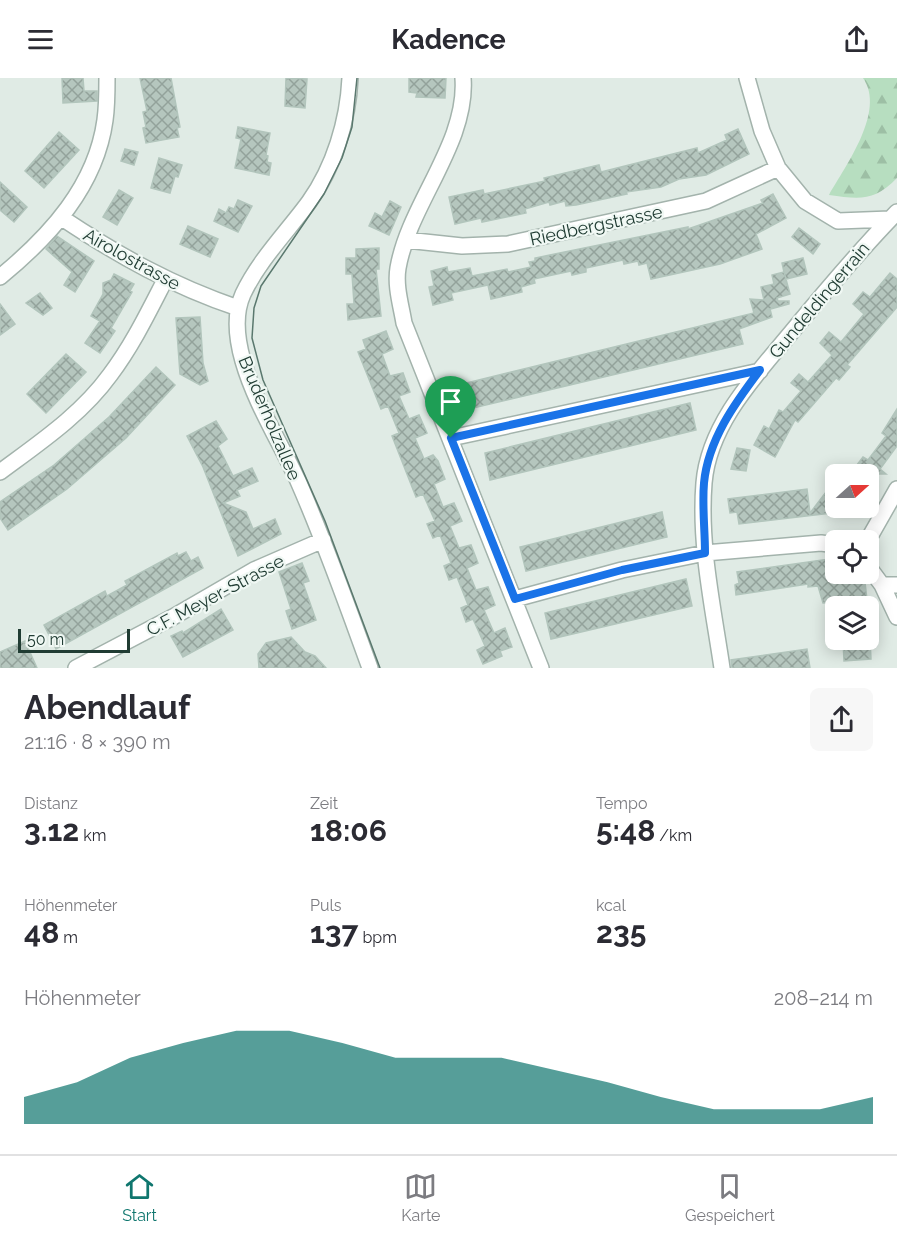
<!DOCTYPE html>
<html lang="de">
<meta charset="utf-8">
<style>
body{margin:0;font-family:Raleway,sans-serif;background:#f7f7f7;color:#2b2b33;height:100vh;display:flex;flex-direction:column;font-size:22px;white-space:nowrap}
*{box-sizing:border-box;margin:0}
p{font-size:20px;color:#7c7c81}
.icon{flex:none;width:33px;height:33px;fill:none;stroke:currentColor;stroke-width:2;stroke-linecap:round;stroke-linejoin:round}
.map{position:relative;height:590px;overflow:hidden}
.side{display:flex;flex-direction:column;background:#fff;flex:1}
.side>*{flex:none}
.needle{width:39px;rotate:69deg}
.tools{position:absolute;left:825px;top:386px;display:grid;gap:12px}
.tools a{display:grid;place-items:center;width:54px;height:54px;border-radius:9px;background:#fff;box-shadow:0 3px 15px #0003;font-size:30px}
.scale{position:absolute;left:18px;bottom:15px;width:112px;box-sizing:border-box;padding-left:6px;border:3px solid #203c33;border-top:0;font-size:16px;line-height:21px;white-space:nowrap;color:#203c33;-webkit-text-stroke:4px #f0f8f4;paint-order:stroke}
.pin{position:absolute;display:grid;place-items:center;width:51px;height:51px;color:#fff;margin:-62px -26px;border-radius:50% 50% 50% 0;rotate:-45deg;box-shadow:0 0 6px #0007}
.pin .icon{rotate:45deg}
.round{display:grid;place-items:center;flex:none;width:63px;height:63px;border-radius:9px;background:#f7f7f7}
.summary{display:flex;align-items:center;justify-content:space-between;height:102px;padding:0 24px}
h1{font-size:33px;font-weight:700;line-height:45px}
.figures{display:grid;grid-template-columns:repeat(3,1fr);gap:9px;height:102px;padding:6px 24px}
.figures div{display:grid;align-content:center}
.figures b{font-size:30px;font-weight:700}
.figures small{font-size:16px;font-weight:400}
.figures p{font-size:16px}
.chart{height:168px;padding:12px 24px}
.chart p{display:flex;justify-content:space-between}
.chart svg{width:100%;height:108px;margin-top:6px;fill:#0f766e;opacity:.7}
header{display:flex;justify-content:space-between;align-items:center;height:78px;padding:0 24px;background:#fff;font-size:27px;font-weight:700}
.tab-bar{display:flex;justify-content:space-around;align-items:center;height:84px;border-top:2px solid #e1e1e2;background:#fff;font-size:16px;color:#7c7c81}
.tab-bar a{display:grid;justify-items:center;gap:3px}
.tab-bar .on{color:#0f766e}
.map>svg:first-child{display:block}
.forest{fill:url(#forest-firs)}
.building{fill:url(#building-cross-hatch);stroke:#b2c5bc;stroke-width:1.5}
.lines{fill:none;stroke-linecap:round;stroke-linejoin:round}
.street-casing{stroke:#a3b3ac;stroke-width:18}
.street{stroke:#fff;stroke-width:15}
.tram{stroke:#5a786e;stroke-width:1.5}
.route-casing{stroke:#fff;stroke-width:12}
.route{stroke:#1a73e8;stroke-width:8}
.labels{text-anchor:middle;dominant-baseline:central;stroke-width:4.5;stroke-linejoin:round;paint-order:stroke}
.street-label{font-size:18px;fill:#203c33;stroke:#f0f8f4}
</style>
<header><svg class="icon" aria-label="menu" viewBox="0 0 24 24"><path d="M4 6h16M4 12h16M4 18h16"/></svg>Kadence<svg class="icon" aria-label="share" viewBox="0 0 24 24"><path d="M12 15V3M7 8l5-5 5 5M5 13v7h14v-7"/></svg></header>
<div class="map">
<svg width="897" height="590" viewBox="0 0 897 590">
<defs>
<pattern id="forest-firs" width="22" height="20" patternUnits="userSpaceOnUse" patternTransform="scale(1.5)"><rect width="22" height="20" fill="#b7dec0"/><path d="M5 1l3.5 6h-7zM16 11l3.5 6h-7z" fill="#9dbfa5"/></pattern>
<pattern id="building-cross-hatch" width="8" height="8" patternUnits="userSpaceOnUse" patternTransform="scale(1.5)"><rect width="8" height="8" fill="#b5c6be"/><path d="M0 0l8 8M0 8l8-8" fill="none" stroke="#93a29b"/></pattern>
</defs>
<rect width="100%" height="100%" fill="#e0ebe5"/>
<path class="forest" d="M863 0H897V100C874 124 859 121 829 117 846 87 886 33 863 0Z"/>
<path class="building" d="M62 0H83L84 13H97V23L63 25Z
M140 0H171L180 49 177 50 179 59 146 65 143 50 146 49 143 34 147 33Z
M286 0 307 1 305 30 285 28Z
M409 0H446L445 20 416 19 417 15 409 14Z
M238 49 270 55 266 77 268 78 267 84 271 85 269 97 235 90 241 61 236 60Z
M738 51 749 76 706 97 679 101 661 109 626 114 627 116 576 127 566 128 565 123 550 127 549 124 525 131 526 135 482 144 481 140 455 146 449 119 483 112 484 116 545 103 544 100 599 87 601 94 697 70 698 75 727 62 725 57Z
M59 54 79 72 44 110 25 93Z
M125 71 138 74 134 87 121 83Z
M159 80 182 87 178 99 175 98 170 115 151 110Z
M0 104 27 129 14 144 0 132Z
M119 112 133 120 117 147 103 139Z
M773 116 786 140 756 156 762 171 720 186 651 201 647 185 639 187 638 183 624 186 623 182 586 190V194L572 197 571 193 534 201 535 205 521 209 522 214 491 221 488 207 451 215 453 222 433 227 429 209 434 208 431 193 447 189 448 194 470 190 472 198 507 191 508 194 531 189 529 184 535 183V180L688 149V151L763 125 761 122Z
M238 122 252 128 238 154 214 143 219 131 226 135 229 129 234 131Z
M390 123 401 129 389 157 369 148 375 135 382 139Z
M188 148 218 161 210 179 180 166Z
M799 150 820 166 813 176 792 159Z
M57 158 94 183 75 214 64 207 72 194 46 171Z
M379 170V191H376L381 238 348 242 347 226H354L352 196H346V180H356V171Z
M803 180 807 196 786 201 784 194 790 216 777 220 778 223H789V226L767 232 770 231 772 239 739 251 743 266 460 333 454 308 754 235 750 221 764 222 761 209 774 206 772 197 784 194 782 185Z
M890 195 897 201V229L847 287 850 289 839 302 836 300 798 344 795 342 775 379 754 367 764 348 769 351 779 332 783 334 801 313 791 305 799 296 808 304 832 277 820 265 829 254 841 264 864 236 853 226 863 214 870 219Z
M114 196 134 206 130 213 132 214 111 250 115 253 100 275 85 265 100 243 91 238 103 216V205L111 202Z
M40 215 52 230 43 237 26 225Z
M0 226 15 246 0 257Z
M200 239 203 285 208 303 200 307 180 296 176 240Z
M386 253 393 271 382 276 390 298 403 295 410 314 399 318 409 341 419 337 427 355 415 360 424 381 433 377 438 383 445 401 434 406 443 429 454 425 462 443 450 448 459 470 471 467 478 485 467 490 476 512 488 509 495 527 484 532 494 555 505 550 512 569 500 573 502 578 483 586 477 572 485 568 473 541 466 544 461 530 468 527 457 499 449 502 444 488 451 485 440 457 433 460 427 446 435 443 423 416 416 419 392 358 399 355 388 328 381 331 358 274 366 271 363 262Z
M66 276 86 294 46 335 27 316Z
M156 289 175 307 126 360 67 411 8 452 0 440V424L54 387 109 339Z
M690 325 696 352 490 402 485 375Z
M897 331V368L880 391 886 396H850L863 379 868 382 886 358 882 355Z
M216 343 227 361 218 368 233 398 252 390 258 403 237 412 240 418 223 425 246 434 253 451 275 441 281 456 238 478 203 389 187 358Z
M737 370 750 372 746 393 731 391Z
M836 401V423L830 430 831 435 739 446 737 434 730 435 728 421 807 411 810 435Z
M662 434 667 459 526 493 520 469Z
M186 474 191 483 198 479 203 490 56 571 44 547 105 513 107 518 127 507 125 503 177 475 178 478Z
M836 480V495H842L843 505 865 504 867 522 823 525 818 508 808 509V506L736 517 735 507 739 505 737 494Z
M302 485 309 503 303 505 316 542 292 551 286 533 291 531 279 494Z
M686 501 692 528 551 561 545 535Z
M221 531 233 552 183 579 171 558 182 553 183 555Z
M291 559 305 574 315 578 326 590H259L258 576 266 565Z
M843 561H870L871 581 844 583Z
M25 563 37 590H0V574Z
M807 571 810 590H732L731 582Z"/>
<g class="lines">
<defs>
<path id="street" d="M350 0C348 43 334 89 309 124 287 154 259 182 243 216 234 236 237 262 243 283 255 325 280 364 298 403 325 464 347 527 370 590
M463 0C468 65 409 126 398 190 395 208 401 227 404 245L541 590
M747 0 762 53 778 90 805 123 838 143 890 141
M62 140C119 178 173 208 238 230
M406 162 462 168 508 166 706 123 778 90
M0 199C50 158 96 108 105 42 107 28 107 14 107 0
M451 360 760 293
M0 394C39 365 81 337 110 297 132 268 148 235 165 202
M868 462 897 411
M868 488 882 507 897 539
M882 507H897
M515 521 622 492 705 475 821 465 836 467
M76 590 173 539 254 492 323 462
M722 590C713 529 699 466 704 405 709 344 759 294 795 250 828 210 861 171 897 134"/>
</defs>
<use href="#street" class="street-casing"/>
<use href="#street" class="street"/>
<path class="tram" d="M357 0 352 49 342 80 324 116 261 208 254 230 252 260 263 302 325 443 380 590"/>
</g>
<g class="lines">
<defs>
<path id="route" d="M760 292C735 325 708 362 704 405 702 428 705 452 705 475L622 492 515 521 451 360Z"/>
</defs>
<use href="#route" class="route-casing"/>
<use href="#route" class="route"/>
</g>
<g class="labels">
<g class="street-label">
<text transform="translate(596 147) rotate(-12)">Riedbergstrasse</text>
<text transform="translate(132 181) rotate(29)">Airolostrasse</text>
<text transform="translate(819 222) rotate(-50)">Gundeldingerrain</text>
<text transform="translate(270 340) rotate(67)">Bruderholzallee</text>
<text transform="translate(215 517) rotate(-28)">C.F. Meyer-Strasse</text>
</g>
</g>
</svg>
<div class="tools">
<a><svg class="needle" viewBox="-14 -14 28 28"><path d="M0-13l5 13h-10z" fill="#e53935"/><path d="M0 13l5-13h-10z" fill="#7c7c81"/></svg></a>
<a><svg class="icon" aria-label="locate" viewBox="0 0 24 24"><circle cx="12" cy="12" r="6"/><path d="M12 2v4M12 18v4M2 12h4M18 12h4"/></svg></a>
<a><svg class="icon" aria-label="layers" viewBox="0 0 24 24"><path d="M12 4l9 5-9 5-9-5zM3 14l9 5 9-5"/></svg></a>
</div>
<div class="scale">50 m</div>
<div class="pin" style="left:451px;top:360px;background:#1e9e55"><svg class="icon" aria-label="arrive" viewBox="0 0 24 24"><path d="M6 21V4h12l-3 4 3 4H6"/></svg></div>
</div>
<section class="side">
<div class="summary"><div><h1>Abendlauf</h1><p>21:16 · 8 × 390 m</p></div><a class="round"><svg class="icon" aria-label="share" viewBox="0 0 24 24"><path d="M12 15V3M7 8l5-5 5 5M5 13v7h14v-7"/></svg></a></div>
<div class="figures">
<div><p>Distanz</p><b>3.12<small> km</small></b></div>
<div><p>Zeit</p><b>18:06</b></div>
<div><p>Tempo</p><b>5:48<small> /km</small></b></div>
</div>
<div class="figures">
<div><p>Höhenmeter</p><b>48<small> m</small></b></div>
<div><p>Puls</p><b>137<small> bpm</small></b></div>
<div><p>kcal</p><b>235</b></div>
</div>
<div class="chart"><p><span>Höhenmeter</span>208–214 m</p>
<svg viewBox="0 0 160 44" preserveAspectRatio="none"><path d="M0 44V33L10 27L20 17L30 11L40 6L50 6L60 11L70 17L80 17L90 17L100 22L110 27L120 33L130 38L140 38L150 38L160 33V44z"/></svg>
</div>
</section>
<nav class="tab-bar">
<a class="on"><svg class="icon" aria-label="home" viewBox="0 0 24 24"><path d="M3 11l9-7 9 7M6 9v11h12V9"/></svg>Start</a>
<a><svg class="icon" aria-label="map" viewBox="0 0 24 24"><path d="M3 6l6-2 6 2 6-2v14l-6 2-6-2-6 2zM9 4v14M15 6v14"/></svg>Karte</a>
<a><svg class="icon" aria-label="saved" viewBox="0 0 24 24"><path d="M7 4h10v16l-5-4-5 4z"/></svg>Gespeichert</a>
</nav>
